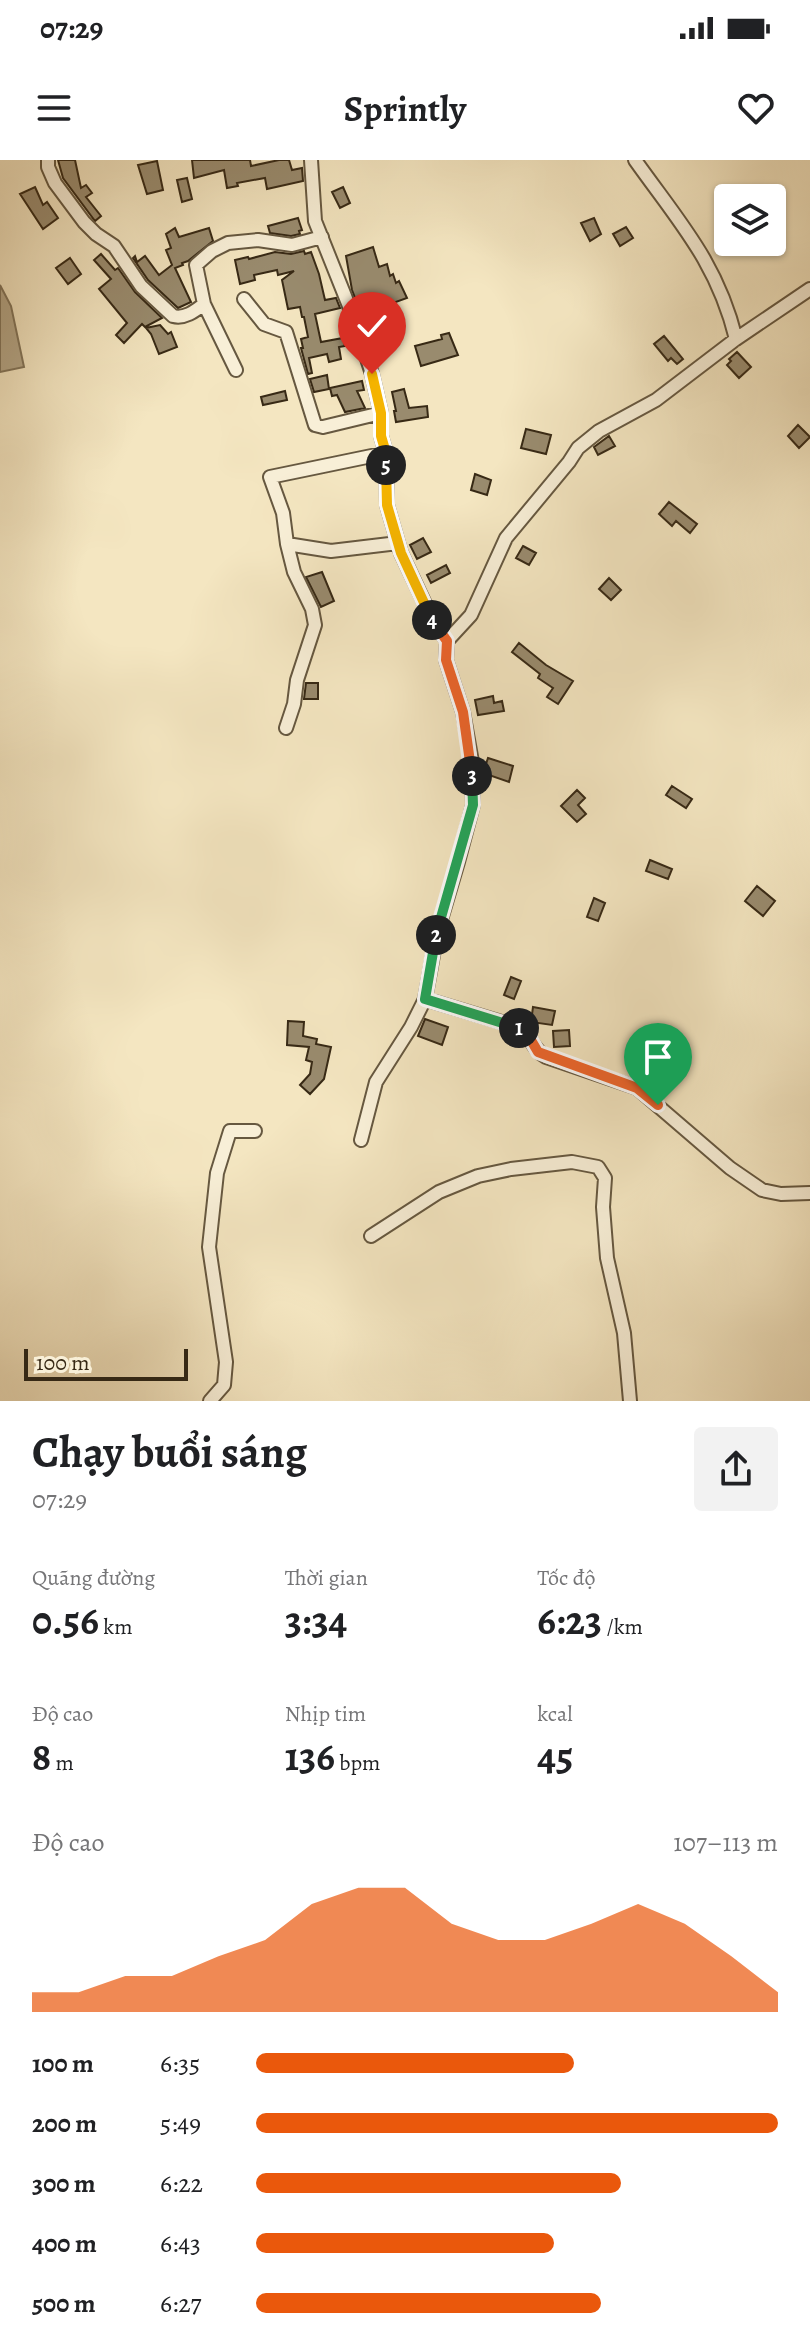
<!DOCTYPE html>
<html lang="vi">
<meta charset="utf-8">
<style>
body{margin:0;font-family:Alegreya,serif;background:#f2f2f2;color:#202124;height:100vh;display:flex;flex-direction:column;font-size:30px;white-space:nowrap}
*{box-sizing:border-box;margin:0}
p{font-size:26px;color:#757577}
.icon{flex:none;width:44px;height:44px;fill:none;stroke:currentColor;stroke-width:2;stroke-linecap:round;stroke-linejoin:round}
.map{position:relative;height:1241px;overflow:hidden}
.drawer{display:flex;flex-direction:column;background:#fff;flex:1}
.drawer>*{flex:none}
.tools{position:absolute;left:714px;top:24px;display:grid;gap:16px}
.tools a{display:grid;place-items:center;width:72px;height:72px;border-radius:8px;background:#fff;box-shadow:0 2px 6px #0004;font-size:40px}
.scale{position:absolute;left:24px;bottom:20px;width:164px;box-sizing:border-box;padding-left:8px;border:4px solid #372915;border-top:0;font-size:22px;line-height:28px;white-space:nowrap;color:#372915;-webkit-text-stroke:6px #f8efd7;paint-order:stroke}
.pin{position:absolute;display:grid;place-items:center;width:68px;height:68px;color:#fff;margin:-82px -34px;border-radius:50% 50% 50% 0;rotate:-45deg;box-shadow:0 0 8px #0007}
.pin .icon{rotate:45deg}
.km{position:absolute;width:40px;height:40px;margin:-20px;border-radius:50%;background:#222;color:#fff;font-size:22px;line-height:40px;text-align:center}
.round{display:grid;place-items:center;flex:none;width:84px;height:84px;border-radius:8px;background:#f2f2f2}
.head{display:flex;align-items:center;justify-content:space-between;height:136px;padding:0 32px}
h1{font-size:44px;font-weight:700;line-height:60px}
.metrics{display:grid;grid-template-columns:repeat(3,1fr);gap:12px;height:136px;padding:8px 32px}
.metrics div{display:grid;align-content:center}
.metrics b{font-size:40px;font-weight:700}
.metrics small{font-size:22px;font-weight:400}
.metrics p{font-size:22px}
.chart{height:224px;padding:16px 32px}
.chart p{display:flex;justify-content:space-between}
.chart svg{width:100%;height:144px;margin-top:8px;fill:#ea580c;opacity:.7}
ul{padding:0 32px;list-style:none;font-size:26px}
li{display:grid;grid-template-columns:128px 96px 1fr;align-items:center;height:60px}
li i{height:20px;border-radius:10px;background:#ea580c}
.status{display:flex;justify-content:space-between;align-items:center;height:56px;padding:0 40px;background:#fff;direction:ltr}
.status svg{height:22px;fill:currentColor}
header{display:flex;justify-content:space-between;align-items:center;height:104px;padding:0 32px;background:#fff;font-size:36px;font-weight:700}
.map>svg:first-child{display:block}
.water{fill:#b4a687;stroke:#827459;stroke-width:2}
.building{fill:#998b6e;stroke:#372915;stroke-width:2}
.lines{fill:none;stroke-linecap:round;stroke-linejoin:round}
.street-casing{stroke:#665840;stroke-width:16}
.street{stroke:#f8efd7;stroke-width:12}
.split-1-casing{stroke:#fff;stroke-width:16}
.split-2-casing{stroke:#fff;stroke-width:16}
.split-3-casing{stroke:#fff;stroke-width:16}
.split-4-casing{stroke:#fff;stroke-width:16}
.split-5-casing{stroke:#fff;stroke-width:16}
.split-6-casing{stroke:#fff;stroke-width:16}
.split-1{stroke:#f0652b;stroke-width:10}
.split-2{stroke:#22a559;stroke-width:10}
.split-3{stroke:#22a559;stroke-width:10}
.split-4{stroke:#f0652b;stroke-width:10}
.split-5{stroke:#f5b400;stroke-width:10}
.split-6{stroke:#f5b400;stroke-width:10}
</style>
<div class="status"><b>07:29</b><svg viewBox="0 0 49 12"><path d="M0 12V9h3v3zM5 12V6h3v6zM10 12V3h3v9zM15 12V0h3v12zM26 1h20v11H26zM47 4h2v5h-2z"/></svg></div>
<header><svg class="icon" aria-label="menu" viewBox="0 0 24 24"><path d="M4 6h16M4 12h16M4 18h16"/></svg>Sprintly<svg class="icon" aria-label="heart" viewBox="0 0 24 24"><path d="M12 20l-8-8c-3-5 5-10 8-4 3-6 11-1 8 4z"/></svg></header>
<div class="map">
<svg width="810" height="1241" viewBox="0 0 810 1241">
<rect width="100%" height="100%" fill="#f4e6c1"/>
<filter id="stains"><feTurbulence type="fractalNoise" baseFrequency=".0025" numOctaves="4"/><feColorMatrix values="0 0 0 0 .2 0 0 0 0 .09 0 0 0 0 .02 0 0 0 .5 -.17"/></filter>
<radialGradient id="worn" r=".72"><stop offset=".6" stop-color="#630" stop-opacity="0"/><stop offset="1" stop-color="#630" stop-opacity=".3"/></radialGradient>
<path class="water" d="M0 125 11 146 24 207 0 212Z"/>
<path class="building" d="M58 0H75L81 28 86 25 92 33 86 37 101 56 95 61 63 18Z
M192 0H250L251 6 279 0H289L292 10 302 8 303 21 267 29 265 18 237 23 238 26 227 28 224 10 194 18Z
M157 1 163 30 147 34 138 5Z
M187 18 192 39 182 42 177 20Z
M35 27 43 45 47 42 58 58 43 69 20 34Z
M343 27 350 43 340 48 332 32Z
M298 58 302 70 299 71 300 74 291 76 270 73 268 66Z
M594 58 601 74 590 81 581 63Z
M626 67 633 78 620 86 613 74Z
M175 68 179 77 209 68 213 81 188 101 182 103 183 105 175 108 191 142 178 148 148 120 133 98 135 96 137 102 145 96 159 115 172 105 166 90 171 88 166 74Z
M373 87 379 107 387 104 390 116 393 114 396 123 399 121 407 138 390 144 391 146 381 150 384 159 366 166 352 130 346 96Z
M304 91 305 94 311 92 319 114 325 140 336 138 340 148 315 154 321 182 343 178 345 186 339 187 341 199 329 202 327 194 309 198 312 213 308 214 301 188H303L301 179 308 177 304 157H302L300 147 288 149 282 120 294 111 278 115 277 110 254 115 255 120 240 124 235 100 248 97 249 99 275 92 291 94Z
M101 94 115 110 118 108 135 132 162 158 145 167 142 164 124 183 116 175 127 163 99 129 111 119 94 100Z
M70 98 81 114 68 124 56 108Z
M160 165 168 174 171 172 177 187 159 194 151 174 146 168Z
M449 173 458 195 421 206 415 186 442 179 441 175Z
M664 176 683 199 677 204 671 198 668 201 654 184Z
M737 192 751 207 739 218 727 205 731 201 729 199Z
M327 215 329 229 314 232 310 219Z
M362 221 364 230 357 231 365 248 345 252 337 235 332 236 330 228Z
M404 229 409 248 427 246 428 257 396 262 394 251H396L392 232Z
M285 231 287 240 263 245 261 237Z
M798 265 810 277 799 288 788 276Z
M526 269 551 275 546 294 521 288Z
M609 276 615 286 598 295 594 287Z
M475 314 491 320 487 335 471 330Z
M669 342 697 364 690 373 676 361 672 366 659 354Z
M423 378 431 392 417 399 410 385Z
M523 386 536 393 529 405 516 398Z
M446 405 450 413 431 423 427 415Z
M322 412 334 441 321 447 306 417Z
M609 418 621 430 611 440 599 429Z
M519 483 546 505 573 521 558 544 547 537 553 528 538 518 540 514 512 492Z
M306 523H318V539H304Z
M493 536 494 543 502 541 504 551 478 555 475 540Z
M488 598 513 606 509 622 483 613Z
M672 626 692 639 686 648 666 635Z
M577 630 585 638 578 645 586 654 577 662 561 646Z
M650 700 672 709 668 719 646 711Z
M757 726 775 741 763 756 745 741Z
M594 738 605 743 598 761 587 757Z
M511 817 521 821 514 839 504 835Z
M533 847 555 851 552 865 531 862Z
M425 859 448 867 442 885 418 876Z
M288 861 304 862 303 876 317 879 316 884 331 887 324 919 310 934 300 925 310 914 312 902 306 900 309 887 287 885Z
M569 870 570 886 554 887 553 871Z"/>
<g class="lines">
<defs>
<path id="street" d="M48 0V7L55 23 84 62 96 74 114 86 141 126 173 156C185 159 195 151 204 144
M311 0 315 61 353 156 372 214 381 253V276L386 293 387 345 401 393 433 461 447 481 446 500 463 552 472 602 473 645 458 702 437 773 425 839 411 867 376 922 361 980
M635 0C679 62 717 102 736 179
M244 139 264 164 286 172 315 265 323 267 381 253
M236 210 204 144 196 105 212 91 228 83 258 80 292 85 322 77
M287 384 331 391 398 383
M447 481 471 455 506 378 569 302 578 288 599 271 656 240 736 179 810 129
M286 568 294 544 297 520 315 465 312 449 294 412 287 384 283 353 270 317 386 293
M425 839 521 868C531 877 533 890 546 897L637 928 730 1008 762 1030 781 1034 810 1033
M371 1076 439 1032 478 1016 511 1009 572 1002 598 1007 605 1018 603 1047 607 1098 624 1173 630 1241
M210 1241 224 1225 226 1202 209 1087 217 1013 230 971H255"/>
</defs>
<use href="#street" class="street-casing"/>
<use href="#street" class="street"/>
</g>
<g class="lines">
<defs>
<path id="split-1" d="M519 868 528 875 538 892 637 928 658 945"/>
<path id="split-2" d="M436 775 425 839 519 868"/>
<path id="split-3" d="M436 775 473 645 472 616"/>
<path id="split-4" d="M432 460 447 481 446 500 463 552 472 616"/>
<path id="split-5" d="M386 305 387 345 401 393 432 460"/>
<path id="split-6" d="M372 214 381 253V276L386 293V305"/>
</defs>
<use href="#split-1" class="split-1-casing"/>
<use href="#split-2" class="split-2-casing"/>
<use href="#split-3" class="split-3-casing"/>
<use href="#split-4" class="split-4-casing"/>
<use href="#split-5" class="split-5-casing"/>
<use href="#split-6" class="split-6-casing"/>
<use href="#split-1" class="split-1"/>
<use href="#split-2" class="split-2"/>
<use href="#split-3" class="split-3"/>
<use href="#split-4" class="split-4"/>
<use href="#split-5" class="split-5"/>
<use href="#split-6" class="split-6"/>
</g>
<rect width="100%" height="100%" filter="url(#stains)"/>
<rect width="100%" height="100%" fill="url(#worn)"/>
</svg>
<div class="tools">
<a><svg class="icon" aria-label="layers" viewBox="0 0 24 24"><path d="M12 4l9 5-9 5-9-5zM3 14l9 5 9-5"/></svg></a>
</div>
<div class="scale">100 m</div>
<div class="pin" style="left:658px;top:945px;background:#1e9e55"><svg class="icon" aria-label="arrive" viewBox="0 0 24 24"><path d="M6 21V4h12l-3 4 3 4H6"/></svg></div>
<div class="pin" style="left:372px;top:214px;background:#d93025"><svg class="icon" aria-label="check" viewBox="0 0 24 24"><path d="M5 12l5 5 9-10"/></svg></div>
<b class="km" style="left:519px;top:868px">1</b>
<b class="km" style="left:436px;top:775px">2</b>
<b class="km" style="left:472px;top:616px">3</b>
<b class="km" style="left:432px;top:460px">4</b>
<b class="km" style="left:386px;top:305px">5</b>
</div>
<section class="drawer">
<div class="head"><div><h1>Chạy buổi sáng</h1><p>07:29</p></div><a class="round"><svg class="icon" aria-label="share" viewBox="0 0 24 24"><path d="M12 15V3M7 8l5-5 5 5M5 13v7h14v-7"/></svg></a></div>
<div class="metrics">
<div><p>Quãng đường</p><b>0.56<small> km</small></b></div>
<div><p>Thời gian</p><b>3:34</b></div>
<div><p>Tốc độ</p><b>6:23<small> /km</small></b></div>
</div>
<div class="metrics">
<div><p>Độ cao</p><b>8<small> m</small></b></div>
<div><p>Nhịp tim</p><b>136<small> bpm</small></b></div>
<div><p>kcal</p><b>45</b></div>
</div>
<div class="chart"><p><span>Độ cao</span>107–113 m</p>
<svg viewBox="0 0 160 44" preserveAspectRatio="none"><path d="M0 44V38L10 38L20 33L30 33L40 27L50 22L60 11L70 6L80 6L90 17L100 22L110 22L120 17L130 11L140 17L150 27L160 38V44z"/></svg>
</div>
<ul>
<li><b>100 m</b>6:35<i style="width:61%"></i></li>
<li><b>200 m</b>5:49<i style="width:100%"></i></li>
<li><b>300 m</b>6:22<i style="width:70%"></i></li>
<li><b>400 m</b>6:43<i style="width:57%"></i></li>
<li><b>500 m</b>6:27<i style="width:66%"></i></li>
</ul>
</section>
